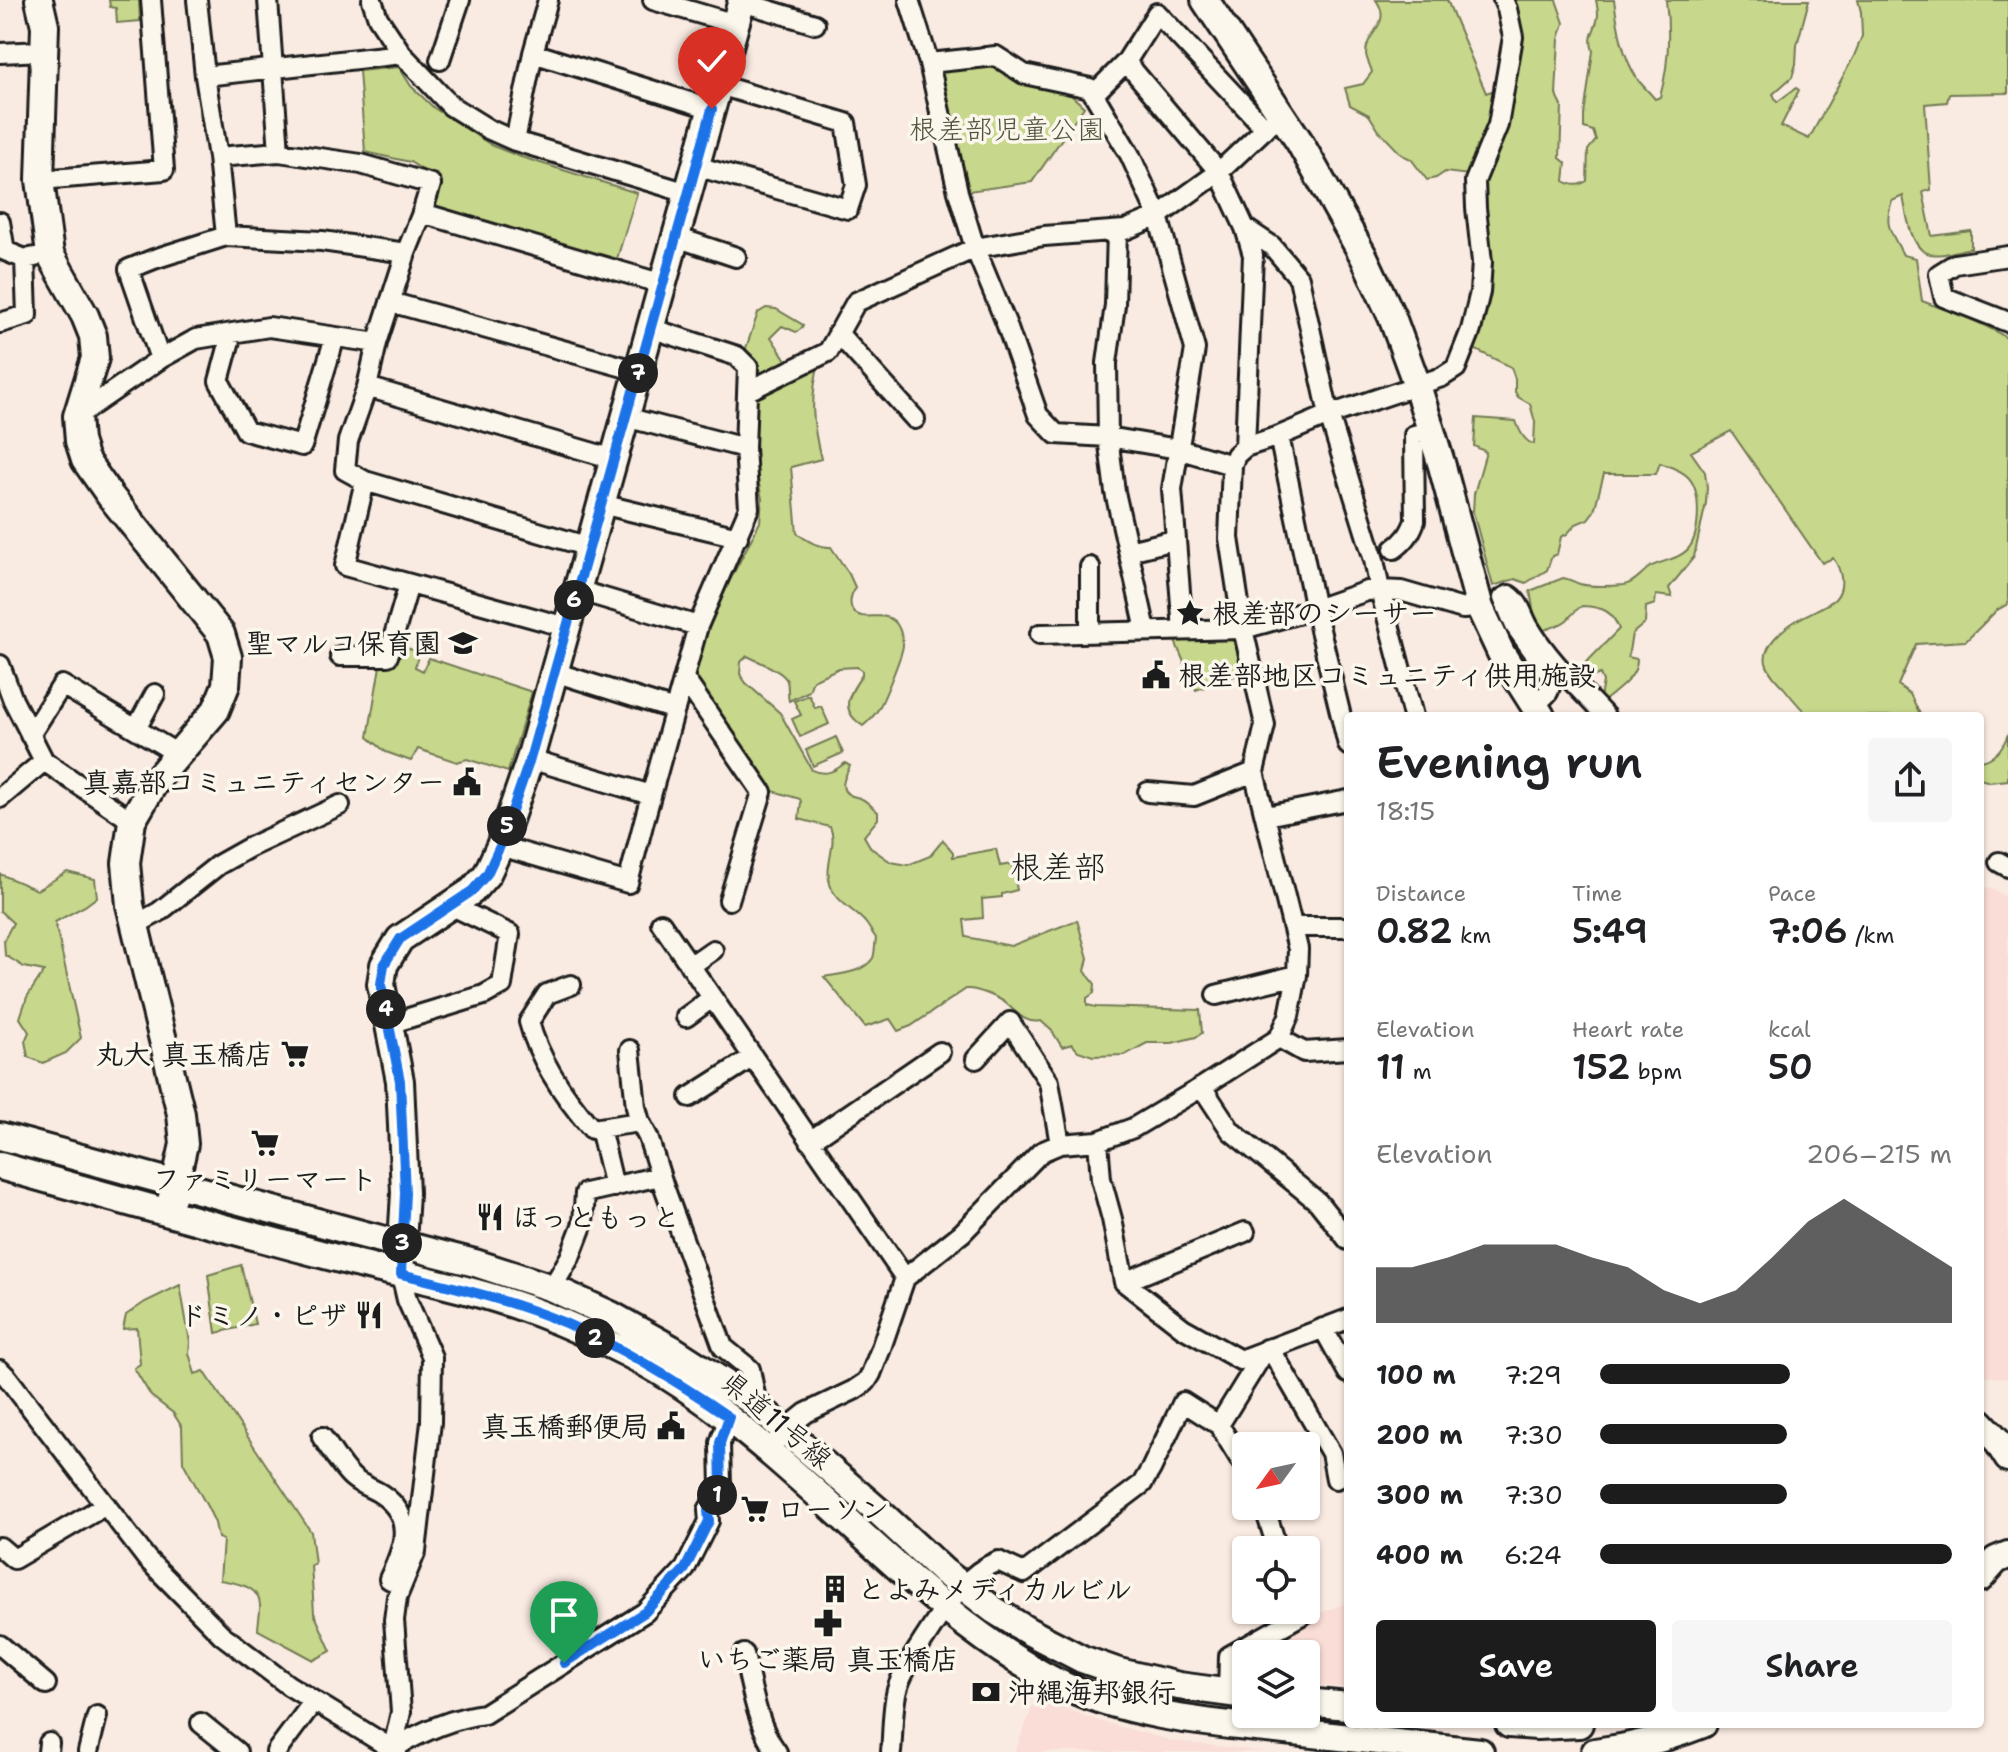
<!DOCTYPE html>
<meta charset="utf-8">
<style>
body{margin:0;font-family:"Shantell Sans","Klee One",sans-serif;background:#f6f6f6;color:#202124;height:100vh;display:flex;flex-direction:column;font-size:30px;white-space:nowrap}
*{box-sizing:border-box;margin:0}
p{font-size:26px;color:#757577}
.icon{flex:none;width:44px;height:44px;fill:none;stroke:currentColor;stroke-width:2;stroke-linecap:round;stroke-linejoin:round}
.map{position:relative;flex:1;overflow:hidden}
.panel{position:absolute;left:1344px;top:712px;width:640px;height:1016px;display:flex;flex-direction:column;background:#fff;border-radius:8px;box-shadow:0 2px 6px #0004}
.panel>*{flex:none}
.needle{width:52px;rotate:237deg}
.tools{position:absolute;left:1232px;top:1432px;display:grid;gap:16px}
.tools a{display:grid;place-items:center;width:88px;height:88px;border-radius:8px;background:#fff;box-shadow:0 2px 6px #0004;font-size:40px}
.pin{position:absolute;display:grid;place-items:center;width:68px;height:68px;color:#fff;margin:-82px -34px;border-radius:50% 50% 50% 0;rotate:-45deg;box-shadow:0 0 8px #0007}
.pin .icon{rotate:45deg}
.km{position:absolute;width:40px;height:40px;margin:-20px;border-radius:50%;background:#222;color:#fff;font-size:22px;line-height:40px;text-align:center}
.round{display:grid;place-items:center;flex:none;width:84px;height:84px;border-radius:8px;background:#f6f6f6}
.overview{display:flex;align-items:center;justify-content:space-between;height:136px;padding:0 32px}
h1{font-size:44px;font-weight:600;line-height:60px}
.stats{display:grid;grid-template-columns:repeat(3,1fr);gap:12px;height:136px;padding:8px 32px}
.stats div{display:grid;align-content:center}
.stats b{font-size:34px;font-weight:600}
.stats small{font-size:22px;font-weight:400}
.stats p{font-size:22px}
.chart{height:224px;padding:16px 32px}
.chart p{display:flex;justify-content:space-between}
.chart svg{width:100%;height:144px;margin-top:8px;fill:#1c1c1c;opacity:.7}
.action{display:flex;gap:16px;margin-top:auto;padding:16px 32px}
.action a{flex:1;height:92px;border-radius:8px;background:#1c1c1c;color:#fff;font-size:32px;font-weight:600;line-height:92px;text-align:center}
.action a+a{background:#f6f6f6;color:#202124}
ul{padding:0 32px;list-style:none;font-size:26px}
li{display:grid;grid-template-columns:128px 96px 1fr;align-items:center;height:60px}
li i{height:20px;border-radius:10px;background:#1c1c1c}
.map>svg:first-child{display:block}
.built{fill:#f9ddd6}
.green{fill:#c7d78b;stroke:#727a54;stroke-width:2}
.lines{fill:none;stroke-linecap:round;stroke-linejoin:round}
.street-casing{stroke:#1c1c1c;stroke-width:24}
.secondary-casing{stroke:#1c1c1c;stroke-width:32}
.street{stroke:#fbf7ec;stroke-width:18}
.secondary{stroke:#fbf7ec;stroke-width:26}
.route-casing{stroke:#fff;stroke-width:16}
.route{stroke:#1a73e8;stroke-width:10}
.labels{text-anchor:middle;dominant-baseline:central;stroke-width:7;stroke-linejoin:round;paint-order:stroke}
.park-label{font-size:28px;fill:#4f543d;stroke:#fbf7ec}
.poi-label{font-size:28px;font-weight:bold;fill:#1c1c1c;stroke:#fbf7ec;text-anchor:start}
.street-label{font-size:28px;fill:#1c1c1c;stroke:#fbf7ec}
.quarter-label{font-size:32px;fill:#1c1c1c;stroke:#fbf7ec}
</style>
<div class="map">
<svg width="2008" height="1752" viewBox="0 0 2008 1752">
<rect width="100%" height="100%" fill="#faebe2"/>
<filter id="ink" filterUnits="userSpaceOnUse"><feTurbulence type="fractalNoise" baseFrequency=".0125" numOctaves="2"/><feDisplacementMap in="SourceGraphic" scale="16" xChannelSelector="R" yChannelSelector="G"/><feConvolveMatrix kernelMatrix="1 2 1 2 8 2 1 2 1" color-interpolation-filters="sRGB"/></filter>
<g filter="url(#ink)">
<path class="built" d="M1990 888 2008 898V1379L1980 1375V889Z
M1346 1603 1348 1604V1688L1306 1684V1654H1246V1677L1239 1676 1237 1663 1240 1654 1313 1616Z
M1037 1695 1072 1711 1099 1721 1173 1741 1268 1752H1015Z"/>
<path class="green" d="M109 0H139L140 21 117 23 116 8 110 7Z
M1376 0H1447L1486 93 1497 89 1487 129 1469 175 1445 172 1436 178 1427 180 1411 159 1402 155 1379 131 1369 115 1350 105 1345 88 1363 84 1372 72C1371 67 1366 59 1366 53 1366 31 1393 24 1376 0Z
M1510 0H1556L1564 23 1559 39 1556 94 1562 106 1560 158 1566 163 1564 181C1573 186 1578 186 1587 181L1588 150 1596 140 1593 131 1584 128V115L1593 51C1587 34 1597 30 1598 15 1598 10 1597 5 1596 0H1614C1618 28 1622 56 1638 80 1643 86 1650 93 1655 99L1660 97C1669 65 1670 33 1666 0H1809L1797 45 1796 64 1792 77 1773 94 1777 102 1796 88 1799 90 1781 126 1809 139 1854 56 1862 36 1861 12 1858 0H2008V93L1949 94 1947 102 1925 104 1931 190 1923 192 1932 236 1971 231V248C1959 250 1939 258 1927 253 1910 247 1906 211 1903 196L1892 201C1883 227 1892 232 1903 255L1916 258 1922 301C1951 312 1982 321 2008 339V604L1997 610 1966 641 1916 644 1898 685 1910 694 1921 716H1809C1800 708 1792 698 1784 688 1777 681 1769 673 1766 663 1762 645 1784 628 1797 620 1806 614 1829 605 1835 599 1846 587 1841 569 1833 558L1822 563 1731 431 1691 452 1705 472 1707 487 1706 503 1694 557 1669 588 1672 597 1656 595 1655 604 1646 607 1645 623 1632 634 1628 657 1637 659C1638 677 1617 690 1604 701L1600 698 1603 681 1600 674 1588 679H1579L1578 671 1619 629C1612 610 1602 607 1582 606 1575 610 1572 615 1567 620 1561 625 1548 629 1541 631L1536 625 1530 591 1563 578C1570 579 1574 582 1580 584 1590 587 1614 586 1624 585 1635 583 1641 573 1650 567 1661 561 1680 559 1689 548 1700 533 1702 491 1688 477 1680 469 1670 467 1660 463L1656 474H1604L1594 511 1588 519 1576 524 1567 534 1561 537 1557 554 1552 556 1547 570 1526 583 1515 579 1493 586 1473 512 1474 494 1486 452 1474 446 1476 418 1516 421C1519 430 1524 442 1534 444L1535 422 1530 404 1518 397 1515 392V379L1511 367 1474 349 1490 277 1481 181 1521 32 1520 17H1516Z
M998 66 1027 82 1071 95 1084 107 1032 182 969 191 941 73 943 68Z
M399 67 411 86 434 108 493 146 518 156 637 193 616 262 435 205 441 182 410 162 365 152 359 71Z
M766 308 776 309 803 325 801 329 796 332 782 326 771 337 786 360 757 379C757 366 754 360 745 351L758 313Z
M819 362C810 399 812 423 821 459L791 467 797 533C807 541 818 548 831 547L849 574 855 587C851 595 848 604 853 611 863 623 882 610 894 621 899 625 903 637 903 644 904 651 884 699 879 708 875 715 869 721 863 726 838 710 849 694 862 675V671L857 667 839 668 813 680 809 691 789 701C787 694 789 688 787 681 784 671 757 661 747 656L741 662 740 674 746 683 780 713 812 770C825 776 834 772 845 763L850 766C846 775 837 789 850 795 854 797 859 797 862 799 868 802 873 808 878 812V819L864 836 871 848 891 862 908 865 930 856 943 840 953 852V857L996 849 1000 866 1012 864 1017 890 1002 894V897L982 899 983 918 964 920 966 937 1011 946 1077 920 1088 958 1085 971 1095 984 1094 993 1087 998V1005L1096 1007 1200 1010 1202 1033 1196 1037 1172 1043H1147L1125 1055 1093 1056 1078 1051 1072 1044 1062 1047 1052 1031 1041 1021C1026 1024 1018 1014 1008 1005 1001 998 976 988 966 989L911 1026 898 1031 890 1019 865 1027 824 977C839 974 864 973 873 958 875 953 875 943 876 938 872 933 869 927 865 922 854 910 834 900 830 884 824 865 838 844 830 827L799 819 801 802 800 799 773 791 696 677V666L706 627 760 522 762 499 752 451V405L757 395Z
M1231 638 1241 653 1245 672 1196 690 1174 639Z
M394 644 419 652 415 667 423 671 429 658 532 692 508 772 467 759 457 762 418 749 411 761 386 752 368 737 381 660Z
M809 695 815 708 821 706 829 724 800 737 792 719 801 715 794 701Z
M2008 734V780L1990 782 1980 779V761C1995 759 2003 748 2008 734Z
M836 737 843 753 813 766 806 750Z
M67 872 95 879 97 897 85 906 55 922 81 1038 66 1053 43 1063 28 1057 25 1041 29 1032 20 1018 27 997 44 971 24 967 5 955 4 940 13 923 0 911V874L37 890Z
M241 1265 255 1324 216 1333 208 1275Z
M180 1285 190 1342 189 1353 195 1374 204 1371 311 1532 315 1564 311 1565 314 1613 331 1651 314 1660 258 1630C258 1622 260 1616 260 1609 262 1586 237 1583 220 1580L223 1540 218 1538 215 1523 209 1510 183 1462 182 1427 173 1413 151 1396 134 1368 140 1364 137 1328 123 1329 126 1315 145 1302Z"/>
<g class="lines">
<defs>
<path id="street" d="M197 0 205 76 218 157 226 236
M268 0 279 152
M372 0 378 18 402 54 451 106 488 129 515 141 688 193
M653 0 735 24
M909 0 929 63 958 192 975 248 1006 323 1038 415 1056 434 1108 437 1178 449 1232 465
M742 2 815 24
M0 53 44 51
M533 53 712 109
M440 60 460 0
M1126 62 1219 172 1273 121
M929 63 996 56 1024 74 1090 88 1130 155 1158 216 1195 349 1172 489 1183 630
M205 76 402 54
M1094 94 1126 62 1157 13 1265 128
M515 141 533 53 548 0
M218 157 279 152 361 164 431 184 422 213
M696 166 848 209 856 185 846 123 719 85
M40 180 164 170 151 0
M0 222 5 251 25 259 35 257
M1245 228 1272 246 1299 278 1329 415 1374 560 1380 590 1413 716
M1117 231 1115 305 1107 363 1108 437 1115 492 1146 630
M676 237 736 257
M2008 256 1955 264 1939 274 1944 297 2008 322
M390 302 638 371
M0 323 27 315 25 259
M232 333 219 381 246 431 302 446 335 337
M838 333 915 419
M160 359 129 269 154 259 226 236 322 241 406 253
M367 387 614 459
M748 391 828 352 856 302 975 248 1044 236 1125 230 1158 216 1219 172 1245 228 1253 255 1245 447
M77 416 160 359 196 339 269 327 377 343
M625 417 745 448
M1279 436 1315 609 1348 745
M365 481 589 547
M601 504 738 537
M1394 549C1405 541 1410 534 1415 521L1414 435 1431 431
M1129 551 1174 540
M577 590 698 626
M566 627 345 566 365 481 345 470 348 441 367 387 377 343 406 253 422 213 663 284
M1090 632V567
M1040 634 1243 629 1315 609 1367 591 1380 590 1401 591 1463 609 1480 608
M340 656H388L409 584
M0 665 13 700 44 761 132 821
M554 672 675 710
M684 678 762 792 729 900
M1533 705C1547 695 1552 693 1550 675L1515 626 1503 598 1509 595C1520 602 1523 617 1529 627 1549 661 1579 688 1605 716
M136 729 155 694
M30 735 62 685 178 754
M530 759 651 795
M1148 792 1194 796 1254 772
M0 798 44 761
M1266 816 1348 800
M500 846 628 883 644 821 698 626 749 508 745 448 748 367 737 356 650 328
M1999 862 2008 867
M661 923 905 1278
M135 925 159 912 218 865 250 847 340 805
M1294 927H1348
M690 966 713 950
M571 985 547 994 529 1022C539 1060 567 1100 592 1129L640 1122
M1216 995 1297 975
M686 1017 712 998
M389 1024 484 995 502 985 510 934 452 906
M1279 1038 1304 1052 1348 1049
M630 1050 636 1107 640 1122 648 1137 663 1184 723 1347 750 1369 757 1405
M976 1059 1010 1022 1049 1082 1060 1144
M1202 1087 1231 1131 1318 1202 1348 1240
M690 1097 753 1057
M600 1128 614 1187
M810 1141 940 1052
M1098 1141 1101 1179 1112 1219 1124 1282 1183 1328 1240 1360 1348 1319
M1124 1282 1245 1232
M552 1288 570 1257 583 1223 585 1193 660 1176
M1323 1328 1348 1373
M1270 1348 1331 1453 1336 1479
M0 1370 7 1377 147 1559 222 1635 288 1685 397 1752
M1219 1425 1266 1349
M322 1437C331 1449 342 1469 353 1478 361 1485 372 1488 381 1494 416 1517 404 1548 389 1579L402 1585
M778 1439 785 1430 806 1413 854 1390 866 1382 871 1374 880 1351 905 1278 962 1233 1041 1152 1060 1144 1098 1141 1133 1128 1202 1087 1279 1038 1289 1016 1292 1001 1297 975 1298 949 1254 772 1265 725 1243 629 1229 538 1232 465 1236 455 1245 447 1279 436 1329 415 1442 377 1456 368 1471 330 1480 292 1482 262 1476 208 1475 181 1498 125 1513 37 1507 9 1503 0
M1264 1506 1278 1550
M0 1547 14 1559 106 1505
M0 1645 46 1684
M744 1654C751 1685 757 1727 777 1752
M1228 1693 1229 1656 1307 1612
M201 1723 237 1752
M392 1749C421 1732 451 1718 484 1714L645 1612 685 1569 709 1521 708 1510 721 1488 720 1443 729 1417
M48 1752 49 1743
M88 1752 97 1716
M276 1752 314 1701
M392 1752 401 1712 394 1620 397 1597 416 1551 431 1422 432 1357 407 1300 401 1274
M891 1752C893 1732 892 1709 897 1690 902 1672 913 1657 923 1641 943 1611 963 1575 998 1561L1024 1573 1142 1484 1151 1469 1183 1402 1219 1425 1246 1469"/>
<path id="secondary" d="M39 0 45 26 40 180 50 254 85 316 93 336 95 358 77 416 79 441 85 460 111 497 221 634 228 657 226 685 216 710 156 780 132 821 126 863 130 905 181 1114 184 1144 172 1197
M1205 0 1299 141 1364 257 1392 317 1417 385 1442 466 1480 608 1501 653 1541 716
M0 1136 365 1235 475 1263 552 1288 611 1315 670 1348 749 1399 877 1510 943 1571 994 1610 1028 1631 1082 1659 1119 1672 1179 1686 1246 1695
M0 1166C113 1198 226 1229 340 1259 403 1276 468 1287 530 1310 563 1322 595 1337 627 1353 727 1404 806 1485 890 1560 940 1605 993 1650 1054 1681 1125 1716 1207 1723 1285 1731 1350 1738 1415 1745 1480 1752
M401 1260 405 1193 400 1081 381 984 384 965 400 939 472 891 487 874 500 846 530 759 742 0
M1980 1422 1996 1439 2008 1458
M1980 1578 1996 1560 2008 1555
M1306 1702 1348 1706
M1509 1724 1537 1726 1579 1724
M1595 1752C1633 1747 1668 1738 1703 1724"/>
</defs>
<use href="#street" class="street-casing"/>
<use href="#secondary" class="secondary-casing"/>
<use href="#street" class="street"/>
<use href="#secondary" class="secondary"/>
</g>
</g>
<g class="lines" filter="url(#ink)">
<defs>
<path id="route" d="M564 1663 645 1612 685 1569 709 1521 708 1510 721 1488 720 1443 729 1417C677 1381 623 1348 565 1323 512 1301 456 1287 401 1274L405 1193 400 1081 381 984 384 965 400 939 472 891 487 874 500 846 530 759 712 109"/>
</defs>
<use href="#route" class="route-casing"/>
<use href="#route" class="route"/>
</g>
<defs>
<symbol id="sight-bare" viewBox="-9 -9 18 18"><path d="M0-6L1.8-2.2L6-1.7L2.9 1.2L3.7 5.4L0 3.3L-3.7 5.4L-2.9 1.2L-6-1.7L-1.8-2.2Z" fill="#1c1c1c" stroke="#fbf7ec" stroke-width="2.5" paint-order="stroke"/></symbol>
<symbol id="school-bare" viewBox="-9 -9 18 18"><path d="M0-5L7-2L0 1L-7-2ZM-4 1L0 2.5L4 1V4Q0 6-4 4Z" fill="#1c1c1c" stroke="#fbf7ec" stroke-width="2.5" paint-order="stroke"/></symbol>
<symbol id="civic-bare" viewBox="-9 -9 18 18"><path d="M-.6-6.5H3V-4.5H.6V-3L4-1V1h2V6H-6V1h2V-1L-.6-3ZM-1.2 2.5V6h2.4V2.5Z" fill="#1c1c1c" stroke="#fbf7ec" stroke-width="2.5" paint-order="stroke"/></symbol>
<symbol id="supermarket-bare" viewBox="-9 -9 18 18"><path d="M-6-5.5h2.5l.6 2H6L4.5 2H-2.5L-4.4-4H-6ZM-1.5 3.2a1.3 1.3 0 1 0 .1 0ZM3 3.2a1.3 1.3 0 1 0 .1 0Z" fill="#1c1c1c" stroke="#fbf7ec" stroke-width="2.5" paint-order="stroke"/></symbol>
<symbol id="restaurant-bare" viewBox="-9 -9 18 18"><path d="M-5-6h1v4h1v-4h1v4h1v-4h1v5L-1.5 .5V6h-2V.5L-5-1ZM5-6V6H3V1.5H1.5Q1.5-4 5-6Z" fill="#1c1c1c" stroke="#fbf7ec" stroke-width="2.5" paint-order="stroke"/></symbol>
<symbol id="building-bare" viewBox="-9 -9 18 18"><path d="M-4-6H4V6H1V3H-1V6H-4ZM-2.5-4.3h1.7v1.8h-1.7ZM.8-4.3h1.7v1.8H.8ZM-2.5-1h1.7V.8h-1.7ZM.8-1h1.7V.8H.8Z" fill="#1c1c1c" stroke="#fbf7ec" stroke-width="2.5" paint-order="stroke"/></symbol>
<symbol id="pharmacy-bare" viewBox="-9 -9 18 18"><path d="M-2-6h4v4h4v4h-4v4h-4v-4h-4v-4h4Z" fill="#1c1c1c" stroke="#fbf7ec" stroke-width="2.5" paint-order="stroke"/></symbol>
<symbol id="bank-bare" viewBox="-9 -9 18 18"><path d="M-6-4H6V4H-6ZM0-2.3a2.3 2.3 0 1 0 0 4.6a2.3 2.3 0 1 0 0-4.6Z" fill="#1c1c1c" stroke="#fbf7ec" stroke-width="2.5" paint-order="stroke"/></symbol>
</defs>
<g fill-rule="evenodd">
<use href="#sight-bare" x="1170" y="593" width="40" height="40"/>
<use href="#school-bare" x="443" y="623" width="40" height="40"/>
<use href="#civic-bare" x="1136" y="655" width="40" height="40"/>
<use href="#civic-bare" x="447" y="762" width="40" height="40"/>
<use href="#supermarket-bare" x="275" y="1034" width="40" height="40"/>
<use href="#supermarket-bare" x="245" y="1123" width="40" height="40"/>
<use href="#restaurant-bare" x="470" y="1197" width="40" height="40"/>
<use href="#restaurant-bare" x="349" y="1295" width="40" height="40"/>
<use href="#civic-bare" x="651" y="1406" width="40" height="40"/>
<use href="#supermarket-bare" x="735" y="1489" width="40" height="40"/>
<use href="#building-bare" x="815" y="1569" width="40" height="40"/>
<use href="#pharmacy-bare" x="808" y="1603" width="40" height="40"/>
<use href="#bank-bare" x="966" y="1672" width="40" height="40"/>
</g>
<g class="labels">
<g class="park-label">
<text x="1007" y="129">根差部児童公園</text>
</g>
<g class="poi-label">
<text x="1212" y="613">根差部のシーサー</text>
<text x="441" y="643" text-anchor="end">聖マルコ保育園</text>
<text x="1178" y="675">根差部地区コミュニティ供用施設</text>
<text x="445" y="782" text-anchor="end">真嘉部コミュニティセンター</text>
<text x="273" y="1054" text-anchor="end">丸大 真玉橋店</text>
<text x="265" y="1179" text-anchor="middle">ファミリーマート</text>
<text x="512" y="1217">ほっともっと</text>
<text x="347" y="1315" text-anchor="end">ドミノ・ピザ</text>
<text x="649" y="1426" text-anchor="end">真玉橋郵便局</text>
<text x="777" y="1509">ローソン</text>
<text x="857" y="1589">とよみメディカルビル</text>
<text x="828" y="1659" text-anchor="middle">いちご薬局 真玉橋店</text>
<text x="1008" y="1692">沖縄海邦銀行</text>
</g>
<g class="street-label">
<text transform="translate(777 1420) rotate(40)">県道11号線</text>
</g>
<g class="quarter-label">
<text x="1058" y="866">根差部</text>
</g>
</g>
</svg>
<div class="tools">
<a><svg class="needle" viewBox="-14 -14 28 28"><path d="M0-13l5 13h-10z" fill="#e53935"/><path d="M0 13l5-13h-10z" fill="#757577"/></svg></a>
<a><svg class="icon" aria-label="locate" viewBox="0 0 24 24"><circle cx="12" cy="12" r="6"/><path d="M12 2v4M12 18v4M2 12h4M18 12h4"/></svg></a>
<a><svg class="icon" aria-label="layers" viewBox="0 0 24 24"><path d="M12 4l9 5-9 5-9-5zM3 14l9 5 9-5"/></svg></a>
</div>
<div class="pin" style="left:564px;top:1663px;background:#1e9e55"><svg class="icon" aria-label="arrive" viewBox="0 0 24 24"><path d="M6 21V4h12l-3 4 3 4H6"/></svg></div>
<div class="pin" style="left:712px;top:109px;background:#d93025"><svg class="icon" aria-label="check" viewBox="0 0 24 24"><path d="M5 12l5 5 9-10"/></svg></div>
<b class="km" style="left:717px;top:1495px">1</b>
<b class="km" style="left:595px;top:1338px">2</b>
<b class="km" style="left:402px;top:1243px">3</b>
<b class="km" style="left:386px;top:1009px">4</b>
<b class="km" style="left:507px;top:826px">5</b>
<b class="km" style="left:574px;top:600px">6</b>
<b class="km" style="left:638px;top:373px">7</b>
<section class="panel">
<div class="overview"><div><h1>Evening run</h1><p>18:15</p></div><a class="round"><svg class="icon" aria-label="share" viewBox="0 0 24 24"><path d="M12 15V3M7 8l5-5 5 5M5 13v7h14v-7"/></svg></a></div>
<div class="stats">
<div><p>Distance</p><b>0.82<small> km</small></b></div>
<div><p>Time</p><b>5:49</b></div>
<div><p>Pace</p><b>7:06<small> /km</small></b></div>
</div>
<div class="stats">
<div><p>Elevation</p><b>11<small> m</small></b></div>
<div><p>Heart rate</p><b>152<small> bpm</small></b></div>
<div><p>kcal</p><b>50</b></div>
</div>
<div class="chart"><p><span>Elevation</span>206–215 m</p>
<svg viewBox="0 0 160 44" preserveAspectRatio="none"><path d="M0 44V27L10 27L20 24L30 20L40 20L50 20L60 24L70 27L80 34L90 38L100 34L110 24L120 13L130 6L140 13L150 20L160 27V44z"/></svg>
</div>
<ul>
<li><b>100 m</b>7:29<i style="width:54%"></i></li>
<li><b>200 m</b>7:30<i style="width:53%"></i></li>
<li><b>300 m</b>7:30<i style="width:53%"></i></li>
<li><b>400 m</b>6:24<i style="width:100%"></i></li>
</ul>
<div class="action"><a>Save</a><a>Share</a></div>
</section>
</div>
